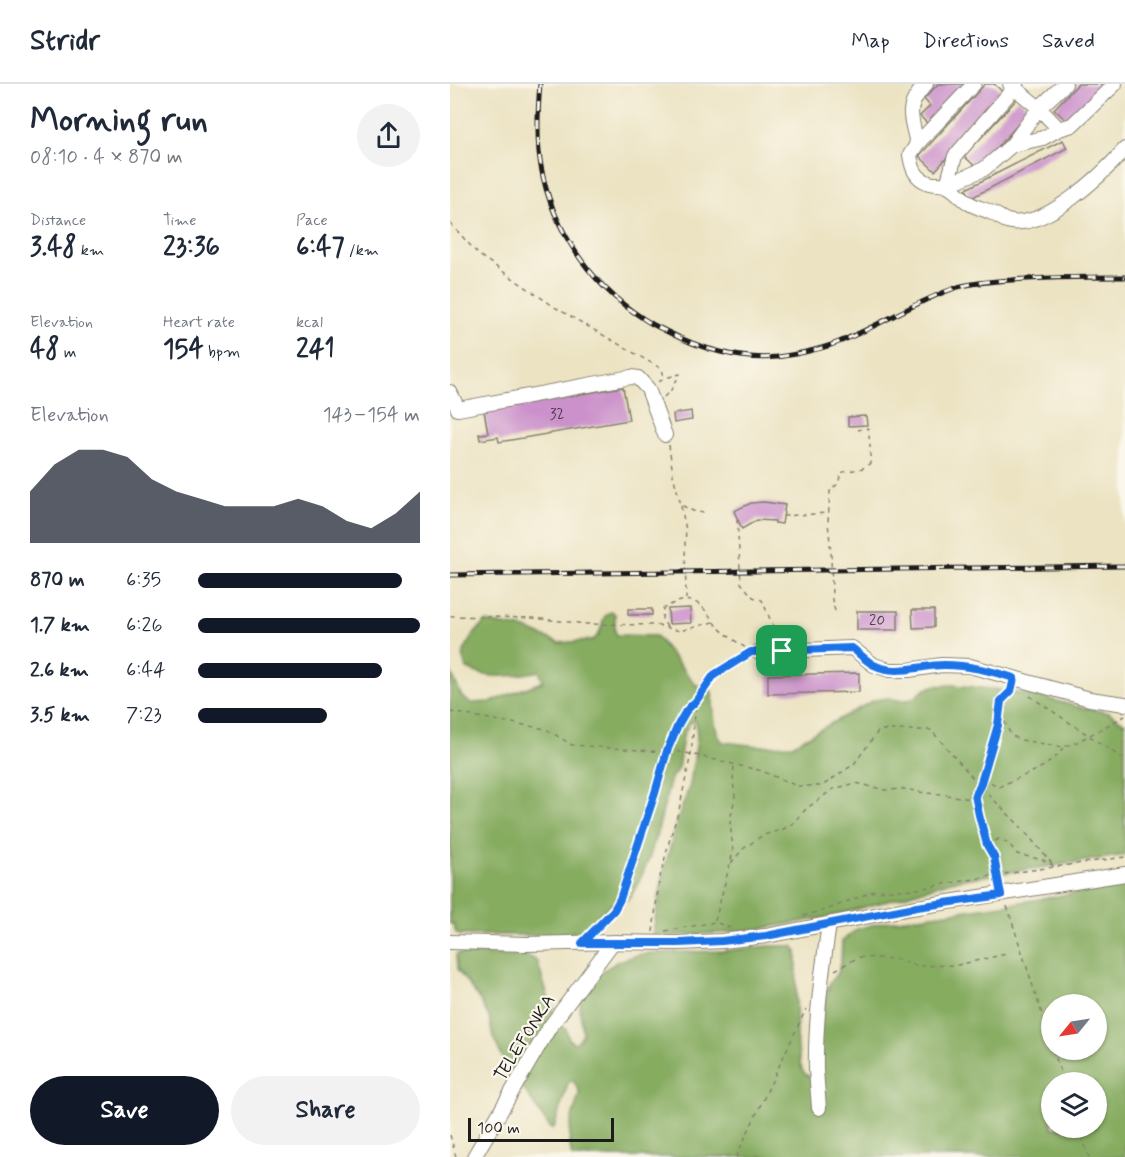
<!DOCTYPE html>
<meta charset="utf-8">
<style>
body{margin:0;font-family:Mynerve,sans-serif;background:#f2f2f3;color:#1f2937;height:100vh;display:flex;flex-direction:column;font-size:22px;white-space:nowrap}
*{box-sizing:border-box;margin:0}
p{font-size:20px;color:#747a83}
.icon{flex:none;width:33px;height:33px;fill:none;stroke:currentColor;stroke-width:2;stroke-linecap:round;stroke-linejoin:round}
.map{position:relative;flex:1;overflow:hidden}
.sheet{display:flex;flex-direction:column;background:#fff;width:450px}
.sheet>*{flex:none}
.needle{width:39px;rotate:240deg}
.tools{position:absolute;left:591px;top:910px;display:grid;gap:12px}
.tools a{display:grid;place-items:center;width:66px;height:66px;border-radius:50%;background:#fff;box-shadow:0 2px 4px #0004;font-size:30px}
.scale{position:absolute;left:18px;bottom:15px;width:146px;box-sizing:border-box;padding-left:6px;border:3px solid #1c1c1c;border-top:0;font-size:16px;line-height:21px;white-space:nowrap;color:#1c1c1c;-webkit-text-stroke:4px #fbf7ec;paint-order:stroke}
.pin{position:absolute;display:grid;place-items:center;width:51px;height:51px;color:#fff;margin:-26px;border-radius:12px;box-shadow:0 3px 9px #0006}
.round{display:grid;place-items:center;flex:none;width:63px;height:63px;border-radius:32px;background:#f2f2f3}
.headline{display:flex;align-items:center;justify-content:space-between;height:102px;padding:0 30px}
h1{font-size:33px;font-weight:700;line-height:45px}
.stats{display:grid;grid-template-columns:repeat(3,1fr);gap:9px;height:102px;padding:6px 30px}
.stats div{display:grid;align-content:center}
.stats b{font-size:26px;font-weight:700}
.stats small{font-size:16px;font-weight:400}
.stats p{font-size:16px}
.chart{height:168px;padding:12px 30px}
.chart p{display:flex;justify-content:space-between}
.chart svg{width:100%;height:108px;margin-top:6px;fill:#111827;opacity:.7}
.cta{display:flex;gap:12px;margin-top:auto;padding:12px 30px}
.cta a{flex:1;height:69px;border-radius:36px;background:#111827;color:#fff;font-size:24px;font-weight:700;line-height:69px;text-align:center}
.cta a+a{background:#f2f2f3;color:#1f2937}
ul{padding:0 30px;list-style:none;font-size:20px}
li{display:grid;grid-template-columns:96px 72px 1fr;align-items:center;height:45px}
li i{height:15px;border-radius:8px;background:#111827}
header{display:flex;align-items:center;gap:36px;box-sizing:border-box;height:84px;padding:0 30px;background:#fff;border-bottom:2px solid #e0e1e3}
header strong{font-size:28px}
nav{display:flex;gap:33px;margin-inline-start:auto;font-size:21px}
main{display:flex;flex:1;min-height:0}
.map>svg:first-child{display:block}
.forest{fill:#86ac61;stroke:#51643e;stroke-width:1.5;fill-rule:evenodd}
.building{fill:#cb91ca}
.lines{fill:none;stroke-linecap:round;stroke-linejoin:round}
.minor-casing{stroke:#84806f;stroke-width:16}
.path{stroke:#84806f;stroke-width:1.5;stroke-dasharray:4.5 4.5;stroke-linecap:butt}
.minor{stroke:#fff;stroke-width:14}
.rail-casing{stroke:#1c1c1c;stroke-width:5}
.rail{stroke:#fbf7ec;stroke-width:3;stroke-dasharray:9;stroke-linecap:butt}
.route-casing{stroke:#fff;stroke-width:12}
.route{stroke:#1a73e8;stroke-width:8}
.labels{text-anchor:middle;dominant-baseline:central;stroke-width:4.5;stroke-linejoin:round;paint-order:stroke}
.number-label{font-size:15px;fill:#483948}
.street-label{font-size:18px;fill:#1c1c1c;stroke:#fbf7ec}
</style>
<header>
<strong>Stridr</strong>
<nav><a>Map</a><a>Directions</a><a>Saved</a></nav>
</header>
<main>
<section class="sheet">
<div class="headline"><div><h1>Morning run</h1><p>08:10 · 4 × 870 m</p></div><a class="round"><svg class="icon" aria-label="share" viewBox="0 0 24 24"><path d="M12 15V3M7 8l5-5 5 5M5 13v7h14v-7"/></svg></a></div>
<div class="stats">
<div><p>Distance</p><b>3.48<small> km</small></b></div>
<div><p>Time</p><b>23:36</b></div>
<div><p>Pace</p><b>6:47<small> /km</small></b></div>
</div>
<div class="stats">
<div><p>Elevation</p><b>48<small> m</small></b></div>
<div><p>Heart rate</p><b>154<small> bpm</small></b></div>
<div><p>kcal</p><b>241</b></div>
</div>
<div class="chart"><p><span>Elevation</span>143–154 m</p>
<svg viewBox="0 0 160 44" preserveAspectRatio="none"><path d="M0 44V23L10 12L20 6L30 6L40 9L50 18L60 23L70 26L80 29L90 29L100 29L110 26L120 29L130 35L140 38L150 32L160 23V44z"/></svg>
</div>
<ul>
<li><b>870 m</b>6:35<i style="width:92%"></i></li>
<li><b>1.7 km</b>6:26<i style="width:100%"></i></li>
<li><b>2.6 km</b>6:44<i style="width:83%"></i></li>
<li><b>3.5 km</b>7:23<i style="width:58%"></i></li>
</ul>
<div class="cta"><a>Save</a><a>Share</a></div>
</section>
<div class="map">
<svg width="675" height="1073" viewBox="0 0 675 1073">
<rect width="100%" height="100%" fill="#fbf7ec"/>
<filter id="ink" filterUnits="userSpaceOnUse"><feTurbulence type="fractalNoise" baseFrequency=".0167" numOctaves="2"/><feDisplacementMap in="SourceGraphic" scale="12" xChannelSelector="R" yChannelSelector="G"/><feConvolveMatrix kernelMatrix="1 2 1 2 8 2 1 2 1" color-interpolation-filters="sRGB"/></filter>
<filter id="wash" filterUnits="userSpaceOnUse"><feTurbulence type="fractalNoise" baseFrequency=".008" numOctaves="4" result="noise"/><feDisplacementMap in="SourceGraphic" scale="24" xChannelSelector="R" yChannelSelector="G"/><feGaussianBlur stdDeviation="1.35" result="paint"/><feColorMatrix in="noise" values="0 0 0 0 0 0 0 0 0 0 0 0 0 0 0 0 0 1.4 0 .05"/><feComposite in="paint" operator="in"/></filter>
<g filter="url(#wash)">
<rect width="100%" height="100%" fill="#ece3c2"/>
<path class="forest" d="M162 528 165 530V547L167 551 206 552 246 601 259 605 262 608C264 622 263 650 273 658L308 662 342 661 424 616 439 614 447 616H458L466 613 472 607 483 602 503 601 551 606 591 613 625 622 659 629 675 639V771L501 797 448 814 378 833 315 844 271 849 209 852 205 851 203 849 213 790 227 737 240 701 247 655 246 638 244 637 239 640 233 652 228 685 221 694 209 742 199 775 187 802 178 815 160 821 152 828 143 842 133 847 107 851H9L6 849 3 840H0V586L12 613 21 619 41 618 70 606 92 598 93 597 89 587C65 592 39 597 16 584L12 571 21 554 33 540 36 538 76 545 109 559 143 556C156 547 148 531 162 528Z
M675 801V1073H122C116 1049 122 1033 129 1011V1007L124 998 121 997 118 999 104 1044 101 1045 52 973 43 953 39 933 29 915 7 885 6 871 8 870 76 871 87 877 99 916 110 941 116 945 119 955 123 959 127 958 133 950 130 927 131 910 141 894 167 878 186 871 201 869 273 867 318 862H343L347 868C347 889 343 975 354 989 356 991 359 992 362 994L375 917 380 898 388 889 391 880 392 857 407 845 434 838 553 821ZM602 921H646V966H602ZM602 999H646V1044H602Z"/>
<g id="blocks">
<path class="building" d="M488 0H516L478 40 470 32 480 22 474 15Z
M535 0H544L555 10 485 87 469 72Z
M628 0H656L619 39 604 25Z
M568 14 581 26 528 85 514 72Z
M613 56 617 64 521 114 516 105Z
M173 303 179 336 49 358 48 353 30 356 29 350 38 349 34 327Z
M241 327 242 336 224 339 223 330Z
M416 332 417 341 398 342V333Z
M314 418 335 421 332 440 325 439V437L307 436 292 445 284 427 301 419Z
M240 524 241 539 219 540 218 525Z
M178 525H202V531H178Z
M462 526H484V543L463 544Z
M407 527H448V546H407Z
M409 589V608L318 610V591Z"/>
</g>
</g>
<g filter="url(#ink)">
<use href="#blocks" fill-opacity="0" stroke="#84806f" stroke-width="1.5"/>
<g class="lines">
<defs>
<path id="minor" d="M524 0 467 60 460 71C462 84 465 94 479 99 485 101 492 99 497 102 505 105 511 114 519 119 525 123 534 125 540 128 546 130 551 135 557 137 593 148 653 90 675 65
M560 0 589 24 609 45
M467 60C461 31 454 24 476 0
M562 61 589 24 615 0
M497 101 534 85 562 61 593 54 609 45 622 41 665 0
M497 101 505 72 565 3 566 0
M0 308 8 325 181 293 188 294 198 305 215 351
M308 568 402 564 424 581 439 586H459L492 581 520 582 640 615 675 620
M0 858 76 860 163 858 228 859 272 857 316 852 461 824 675 790
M369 1024C368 1011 367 998 366 986 365 937 372 888 379 840
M24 1073 99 944 163 858"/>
</defs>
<use href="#minor" class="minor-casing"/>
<path class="path" d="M0 139 29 171 106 224 212 285 214 294 209 298
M214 313 221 306 230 290 215 294
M219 361 223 391 231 421 243 427 254 429
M231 422 236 446 235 459 236 515
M333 432 378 429
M287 435 291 499 303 513 312 516 328 554
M385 527 382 516 381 469 378 438 380 408 381 405 388 400 391 389C401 385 414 387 420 379V360L418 344 408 346
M0 532 83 534 136 540 205 541 230 547 263 538
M217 543 212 535 213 525C228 516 242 511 255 526 259 530 262 536 266 541 275 550 285 557 296 564
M580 612 675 676
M0 628 96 645 122 661 215 668 220 666 241 670 312 687 347 702H372L404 680 429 646H481L530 702 570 742 605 783
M550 629 561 651 571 656 613 663 627 658 675 632
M533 694 549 703C570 691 599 686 613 664
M537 761 549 755 559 760 567 770 593 776 604 782
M281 779 293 765 313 751 332 746 342 740 356 725 383 705 406 699 435 706 456 705 474 709 492 710 526 716
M548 798 544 773 537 761 529 731 525 710 530 702 548 641 551 617 561 607
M557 822 602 961
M353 832 376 826 424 807 467 805 547 791 675 773
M265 837 283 768 280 737 285 713 283 697 284 681
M145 845 164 826 170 815 205 709 217 667 228 641 236 627 246 617 264 591 296 572
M215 847 265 838 280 844
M203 848 209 797 219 758 229 726 241 670 246 618
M385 886 409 873 445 875 468 882 508 881 556 870
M603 966 614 999
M629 1044 639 1073
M0 1051 6 1073
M286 1073 356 925"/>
<use href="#minor" class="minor"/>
<defs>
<path id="rail" d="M90 0C88 23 87 45 89 68 96 136 137 199 194 235 201 240 210 244 218 248 248 264 292 277 327 273 348 270 369 266 389 258 429 242 466 217 508 203 526 198 544 197 562 196 599 193 637 193 675 193
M0 491 675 482"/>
</defs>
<use href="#rail" class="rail-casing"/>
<use href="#rail" class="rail"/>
</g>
</g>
<g class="lines" filter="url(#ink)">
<defs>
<path id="route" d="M402 564C409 569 416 577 424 581 446 592 471 581 494 581 519 581 541 587 564 594L561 607 551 617 548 641 530 702 525 711 529 731 537 761 544 773 551 811 460 824 316 852 272 857 228 859H132L164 826 170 815 205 709 217 667 228 641 236 627 246 617 264 591 301 568Z"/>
</defs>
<use href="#route" class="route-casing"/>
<use href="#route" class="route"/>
</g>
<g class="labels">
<g class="number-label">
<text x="107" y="331">32</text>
<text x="427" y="537">20</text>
</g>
<g class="street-label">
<text transform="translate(75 954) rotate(-58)">TELEFONKA</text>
</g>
</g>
</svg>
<div class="tools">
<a><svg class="needle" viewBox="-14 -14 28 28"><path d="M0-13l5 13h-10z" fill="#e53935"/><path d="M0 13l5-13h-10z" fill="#747a83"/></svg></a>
<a><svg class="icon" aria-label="layers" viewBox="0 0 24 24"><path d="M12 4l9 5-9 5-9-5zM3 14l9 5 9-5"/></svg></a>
</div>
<div class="scale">100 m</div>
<div class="pin" style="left:332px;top:567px;background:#1e9e55"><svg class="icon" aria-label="arrive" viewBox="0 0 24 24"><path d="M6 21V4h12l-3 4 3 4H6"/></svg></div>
</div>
</main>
